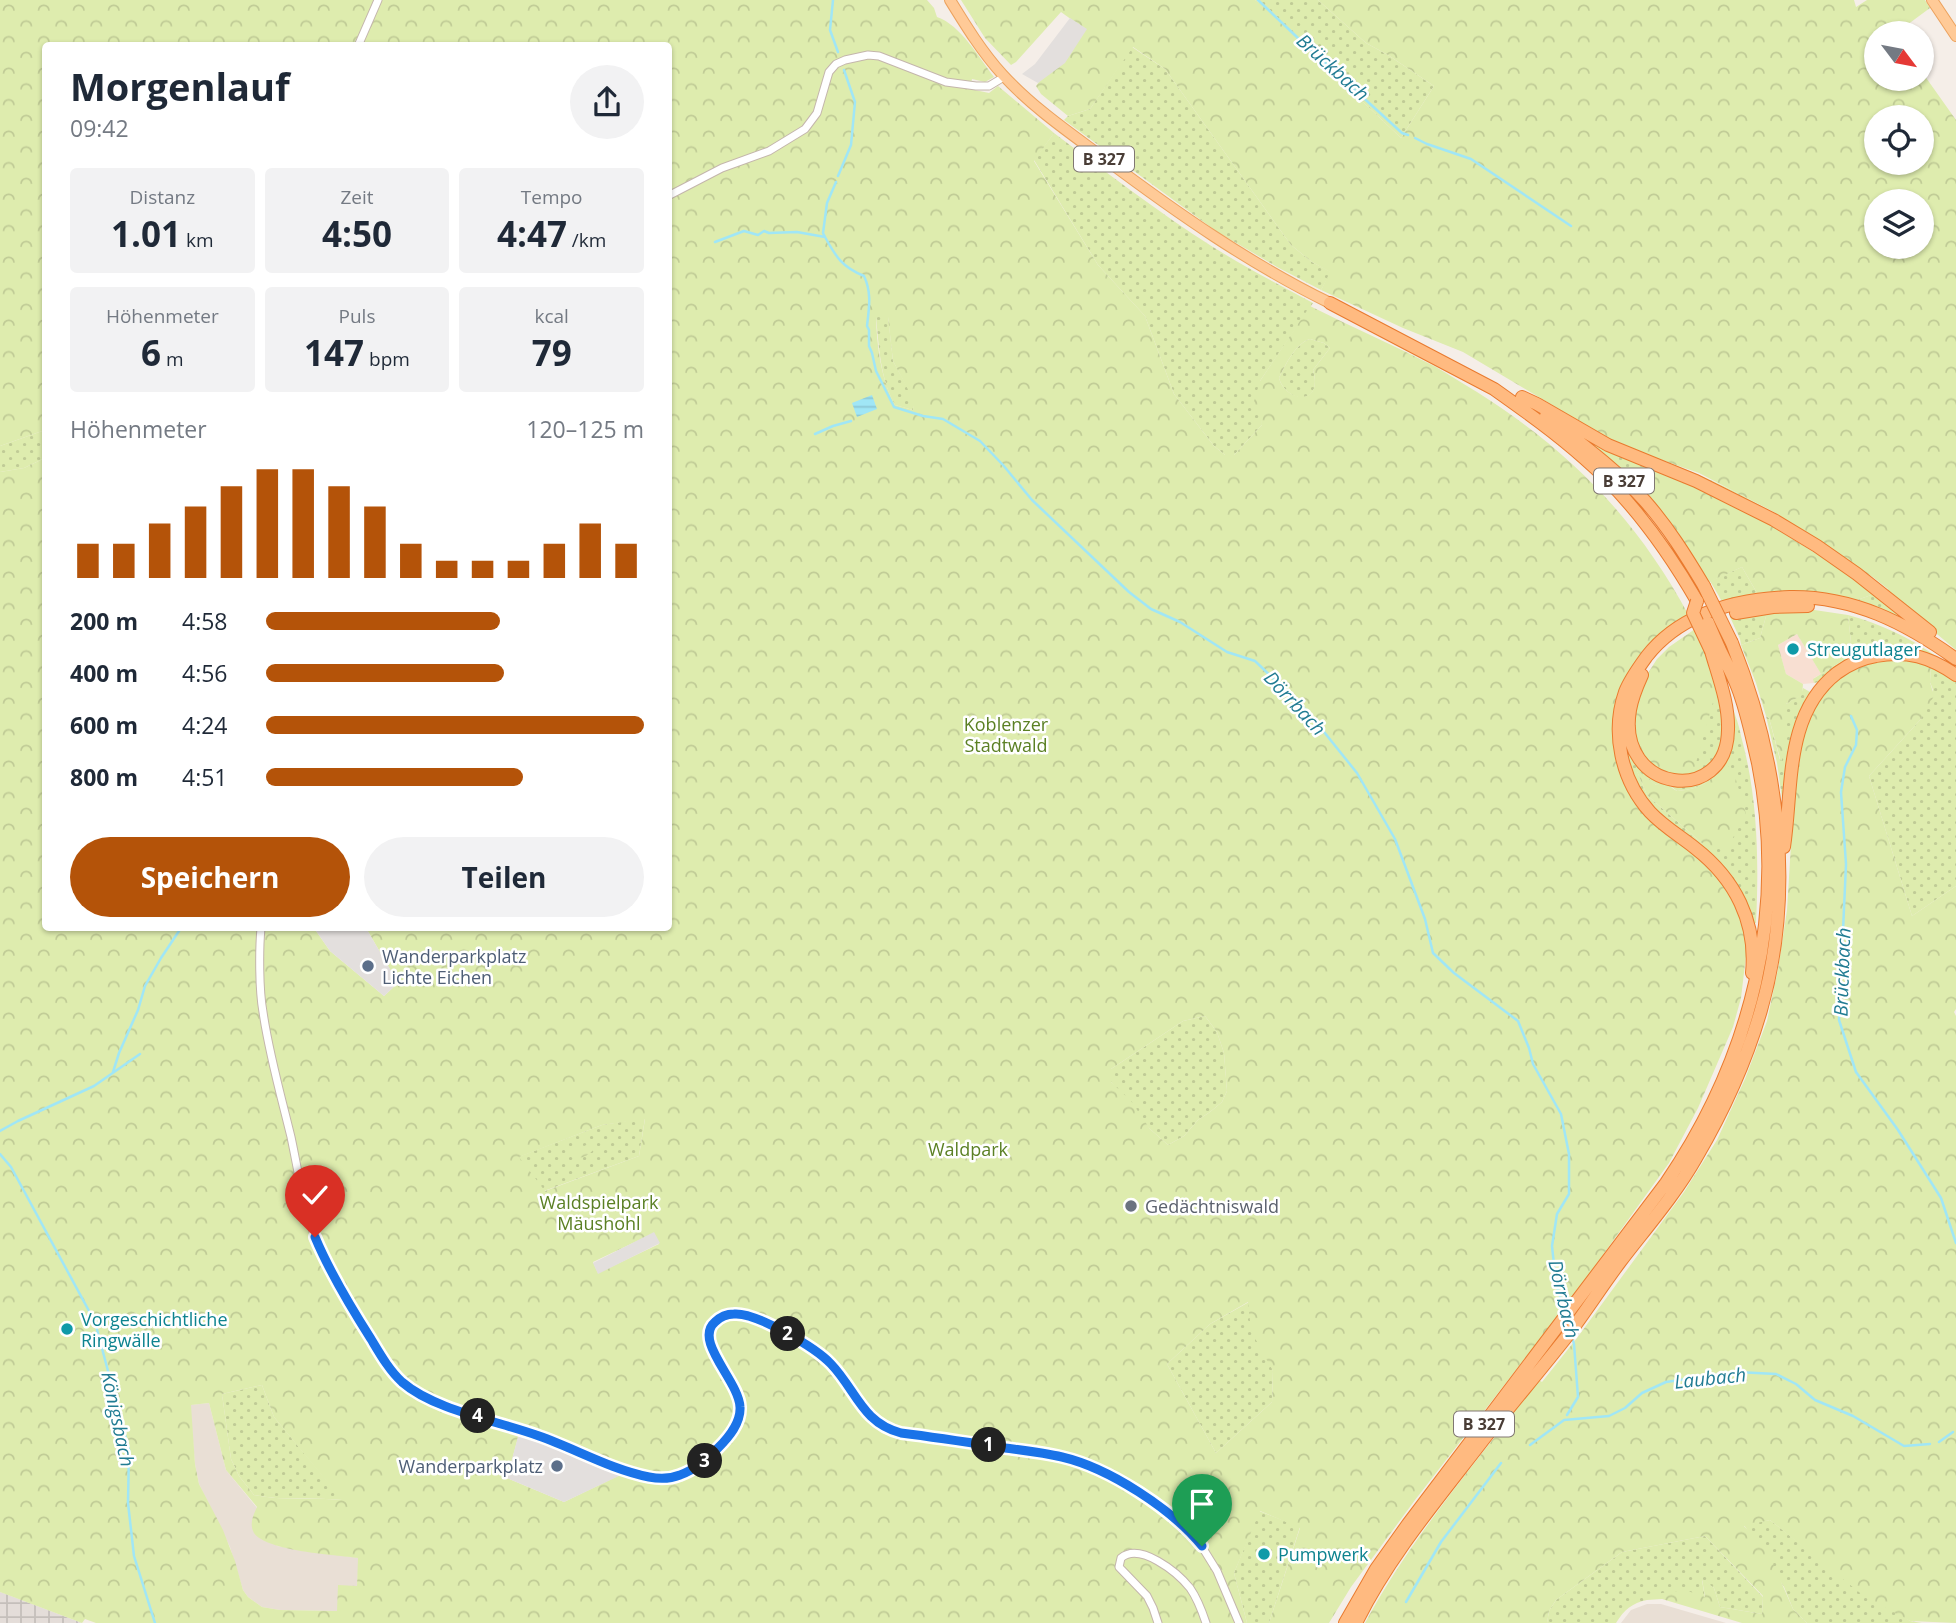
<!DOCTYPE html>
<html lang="de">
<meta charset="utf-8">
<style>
body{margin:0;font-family:"Open Sans",sans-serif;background:#f2f2f3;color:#1f2937;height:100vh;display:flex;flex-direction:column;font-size:26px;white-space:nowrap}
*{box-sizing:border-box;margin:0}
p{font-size:23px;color:#747a83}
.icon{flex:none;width:38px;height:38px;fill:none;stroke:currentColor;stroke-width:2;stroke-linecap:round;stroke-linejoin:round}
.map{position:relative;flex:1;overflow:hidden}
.drawer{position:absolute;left:42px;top:42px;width:630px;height:889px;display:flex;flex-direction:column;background:#fff;border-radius:7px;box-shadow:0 2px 5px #0004}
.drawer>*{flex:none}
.needle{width:46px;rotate:122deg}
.tools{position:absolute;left:1864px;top:21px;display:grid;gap:14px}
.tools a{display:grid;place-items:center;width:70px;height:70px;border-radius:50%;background:#fff;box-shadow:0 2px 5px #0004;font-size:35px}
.pin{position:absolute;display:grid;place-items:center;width:60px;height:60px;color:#fff;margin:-72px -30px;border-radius:50% 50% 50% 0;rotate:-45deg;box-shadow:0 0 7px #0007}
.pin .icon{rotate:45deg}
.km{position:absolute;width:35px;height:35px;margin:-18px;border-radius:50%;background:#222;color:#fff;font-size:19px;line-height:35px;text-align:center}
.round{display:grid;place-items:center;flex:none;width:74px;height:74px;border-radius:37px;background:#f2f2f3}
.head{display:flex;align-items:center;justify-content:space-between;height:119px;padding:0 28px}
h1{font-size:38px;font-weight:700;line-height:52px}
.stats{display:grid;grid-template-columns:repeat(3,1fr);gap:10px;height:119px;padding:7px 28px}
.stats div{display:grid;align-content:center;border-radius:7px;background:#f2f2f3;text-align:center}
.stats b{font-size:35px;font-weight:700}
.stats small{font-size:19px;font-weight:400}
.stats p{font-size:19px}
.chart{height:196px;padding:14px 28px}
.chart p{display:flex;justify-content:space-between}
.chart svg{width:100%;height:126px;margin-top:7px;stroke:#b45309;stroke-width:6}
.action{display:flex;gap:14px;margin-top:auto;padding:14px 28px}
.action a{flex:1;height:80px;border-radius:42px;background:#b45309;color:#fff;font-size:28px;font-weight:700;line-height:80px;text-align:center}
.action a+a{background:#f2f2f3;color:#1f2937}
ul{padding:0 28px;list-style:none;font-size:23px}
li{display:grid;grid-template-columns:112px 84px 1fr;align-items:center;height:52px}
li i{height:18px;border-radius:9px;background:#b45309}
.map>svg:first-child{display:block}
.residential{fill:#e9dfd5}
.commercial{fill:#f8dfd2}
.industrial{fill:url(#industrial-grid)}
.grass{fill:url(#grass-dots)}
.forest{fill:url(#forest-crowns);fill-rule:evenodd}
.parking{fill:#e3dfdd}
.water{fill:url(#water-rules)}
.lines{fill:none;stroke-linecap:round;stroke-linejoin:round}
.stream{stroke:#a0e6f6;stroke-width:2.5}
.minor-casing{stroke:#c4b6ac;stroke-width:9}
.primary-casing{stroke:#eca25e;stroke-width:12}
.trunk-casing{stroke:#e97a2e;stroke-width:14}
.minor{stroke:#fff;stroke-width:7}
.primary{stroke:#ffca97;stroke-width:10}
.trunk{stroke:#ffba80;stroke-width:12}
.trunk-bridge-casing{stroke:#e97a2e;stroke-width:14;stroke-linecap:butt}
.trunk-bridge{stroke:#ffba80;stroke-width:12}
.route-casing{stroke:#fff;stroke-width:14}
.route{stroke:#1a73e8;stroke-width:9}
.culture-dot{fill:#0f9aa8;stroke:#fff;stroke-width:2.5}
.service-dot{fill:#5c6f8a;stroke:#fff;stroke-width:2.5}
.worship-dot{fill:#6b7280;stroke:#fff;stroke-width:2.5}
.labels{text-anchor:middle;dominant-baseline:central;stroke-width:5;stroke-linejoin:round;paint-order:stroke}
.shield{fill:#fff;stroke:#807772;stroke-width:2}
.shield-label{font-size:16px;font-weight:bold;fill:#493d36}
.culture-label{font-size:18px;fill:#0d838f;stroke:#fff;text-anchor:start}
.park-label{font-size:18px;fill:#5b8024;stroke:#fff}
.service-label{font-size:18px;fill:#4e5e75;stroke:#fff;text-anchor:start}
.worship-label{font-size:18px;fill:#5b616d;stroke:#fff;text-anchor:start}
.water-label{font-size:19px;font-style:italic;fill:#217c93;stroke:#fff}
</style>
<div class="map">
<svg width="1956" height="1623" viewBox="0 0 1956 1623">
<defs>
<pattern id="industrial-grid" width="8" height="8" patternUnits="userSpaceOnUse" patternTransform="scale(1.75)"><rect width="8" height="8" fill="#e4ddd9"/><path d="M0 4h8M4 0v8" fill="none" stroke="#c5bfbb"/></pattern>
<pattern id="grass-dots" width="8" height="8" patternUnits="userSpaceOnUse" patternTransform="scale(1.75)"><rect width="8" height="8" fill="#deecae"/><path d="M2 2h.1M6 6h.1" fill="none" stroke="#c0cb96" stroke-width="1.8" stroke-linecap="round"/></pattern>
<pattern id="forest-crowns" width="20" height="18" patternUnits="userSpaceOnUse" patternTransform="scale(1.75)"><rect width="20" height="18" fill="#deecae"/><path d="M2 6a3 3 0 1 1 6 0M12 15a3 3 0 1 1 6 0" fill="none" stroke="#c0cb96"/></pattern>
<pattern id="water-rules" width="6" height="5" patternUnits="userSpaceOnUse" patternTransform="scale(1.75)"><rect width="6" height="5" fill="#a0e6f6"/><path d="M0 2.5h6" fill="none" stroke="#8bc6d4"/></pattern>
</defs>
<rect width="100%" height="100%" fill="#f5eee8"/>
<path class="residential" d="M209 1403 226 1470 257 1508 277 1546 359 1558 357 1586 337 1611 280 1610 262 1607 248 1597 243 1590 230 1547 199 1484 195 1464 190 1405Z
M1647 1604H1661L1726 1623H1621L1631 1610Z"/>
<path class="commercial" d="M1797 634 1821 674 1814 678V683L1803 684 1786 674 1778 645Z"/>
<path class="industrial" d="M0 1592 3 1593 82 1623H0Z"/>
<path class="grass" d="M1255 0H1318L1366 43 1388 55 1434 86 1401 138 1323 64 1268 8Z
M1132 47 1165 69 1291 245 1312 262 1331 272 1321 290 1277 267 1216 231 1064 120 1068 116 1090 109Z
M1054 133C1106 172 1158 212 1213 247 1245 267 1279 285 1313 303L1260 381 1262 425 1234 455H1225L1214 446 1174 394 1145 316 1098 265 1034 160Z
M888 316 893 361 915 401 913 410 895 405C880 378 879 347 876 317Z
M1310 339 1324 343 1330 348 1313 370C1324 408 1285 402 1279 378 1286 364 1295 344 1310 339Z
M45 430V458L24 468 0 472V446Z
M1583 437 1623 458 1651 467 1647 470 1634 469 1633 482 1582 438Z
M1661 460C1738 487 1805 530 1871 576V580L1660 462Z
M1742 567 1757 593 1723 603 1710 581Z
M1874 594 1899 614 1897 616 1857 600Z
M1768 609 1760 638 1741 645 1740 639 1730 617Z
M1848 615C1881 624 1908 637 1936 656L1814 683 1813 679 1842 661 1851 643Z
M1931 664 1956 678V886L1912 916 1869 776 1921 719 1933 690 1930 682Z
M1719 688 1724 744 1706 770 1676 779 1637 748 1635 725Z
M1803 688 1812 693 1784 812 1777 763 1766 716 1769 718 1780 760 1786 749V704L1801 695Z
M1731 706C1736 715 1739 726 1741 736 1758 797 1759 861 1756 923H1750L1652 810 1626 764V730L1663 782 1656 785 1637 771 1647 795 1703 844 1726 764C1710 782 1701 789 1677 791L1667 783 1714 772Z
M1205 1016 1217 1032 1224 1053 1227 1091 1222 1102 1210 1112 1198 1120 1184 1136 1168 1145 1150 1129 1111 1082V1069L1183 1021Z
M645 1118 639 1156 544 1191 518 1157 602 1125Z
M1249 1302 1273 1371 1272 1402 1216 1453 1167 1364 1210 1324Z
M262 1385 274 1417 343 1500C313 1497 283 1501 254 1495L239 1476 231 1459 222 1394Z
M1259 1511 1300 1527 1269 1623H1247L1234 1573Z
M1770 1520 1808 1550 1910 1621 1922 1623H1807L1793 1609 1784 1587 1744 1525Z
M1705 1536 1763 1597 1762 1614 1720 1607 1714 1588 1702 1580 1705 1598 1647 1595V1600C1632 1603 1624 1610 1616 1623H1547L1549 1611 1556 1600 1622 1552Z"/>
<path class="forest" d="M0 0H927L934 8 937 17C961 25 979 58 994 77L985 82 972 79 970 89 989 93 998 86 1054 133 1034 161 1098 265 1145 316 1174 394 1214 446 1225 455H1234L1262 425 1260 415 1252 408 1260 381 1310 306C1352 327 1395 346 1436 367 1450 375 1463 384 1477 392 1569 450 1636 518 1688 614L1660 634 1646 648 1619 700 1630 793 1692 850 1733 895 1747 937 1746 956 1741 998 1733 1027 1698 1108 1669 1163 1574 1295 1415 1500 1351 1587 1329 1623H1269L1300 1528 1260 1511 1234 1573 1247 1623H96L85 1619 82 1623 0 1592V472L24 468 45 458 46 928H314L330 951 384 996 398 983 366 928H668V46H46L45 430 0 446ZM876 317H888L893 361 914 401 913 410 895 405C881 379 877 346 876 317ZM1310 339 1324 343 1330 348 1313 370C1324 407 1285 402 1279 378 1286 364 1295 344 1310 339ZM1205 1016 1217 1032 1224 1053 1227 1091 1222 1102 1210 1112 1198 1120 1184 1136 1168 1145 1150 1129 1131 1101 1111 1082V1069L1183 1021ZM645 1119 639 1156 545 1191 519 1157 602 1125ZM654 1233 659 1244 598 1273 593 1262ZM1248 1302 1251 1331 1273 1371 1272 1402 1216 1453 1167 1364 1210 1324ZM262 1385 274 1417 342 1500C313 1497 283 1501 254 1495L239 1476 231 1459 222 1394ZM209 1403 226 1470 257 1507C253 1516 249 1524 254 1533 266 1551 336 1555 358 1558L357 1586 338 1585 337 1611 280 1610 262 1607 248 1597 243 1590 235 1561 223 1530 199 1484 195 1464 191 1405ZM519 1434 530 1437 622 1474 564 1502 507 1478Z
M961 0H1255L1268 8 1323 64 1401 138 1434 86 1388 55 1366 43 1318 0H1854L1856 7 1867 0H1925L1930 8 1896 33H1876V79H1922V72L1956 120V650L1888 593V589L1874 578 1774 512 1699 473 1630 449 1604 436 1463 352 1403 328 1321 290 1330 272 1312 262 1291 245 1165 69 1133 47 1090 109 1068 116 1041 94 1036 86 1079 25 1061 12 1016 62 1011 65 985 38ZM1876 117H1922V163H1876ZM1876 201H1922V247H1876Z
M1651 467 1744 509 1828 561 1874 594 1857 600 1819 592 1779 591 1757 593 1742 567 1709 582 1691 555 1633 482 1634 469 1647 470Z
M1801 608 1848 615 1851 643 1842 661 1821 674 1797 634 1778 645 1786 674 1803 684 1802 695 1786 704V749L1781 762 1769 718 1766 716 1756 683 1741 645 1760 638 1768 609Z
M1695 629 1704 649 1717 688 1694 770 1682 775 1656 769 1644 755 1639 745 1633 709 1641 684 1657 659 1669 647Z
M1902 658 1931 664 1930 682 1934 696 1921 719 1869 776 1912 916 1956 886V1009L1954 1012 1956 1016V1623L1910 1621 1865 1597 1770 1520 1744 1526 1768 1552 1793 1609 1807 1623H1742L1662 1599 1647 1600V1595L1685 1590 1705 1597 1702 1579 1714 1588 1720 1607 1762 1614 1763 1596 1705 1536 1622 1552 1556 1600 1549 1611 1547 1623H1365C1412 1536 1479 1459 1539 1380L1542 1382 1577 1338 1684 1192 1717 1140 1745 1079 1767 1021 1778 969 1787 910 1795 779 1807 722 1822 694 1842 676 1868 663Z
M1726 764 1734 773 1746 814 1729 845 1720 847 1703 844 1647 795 1636 769 1656 785C1665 778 1669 787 1677 791 1701 789 1710 782 1726 764Z
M592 1143 595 1148C587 1157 582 1159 571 1157L568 1152Z"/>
<path class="parking" d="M1070 18 1087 29 1065 63 1038 83 1022 74 1035 64Z
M314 928H366L398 983 384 996 330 951Z
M654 1232 660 1243 598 1274 593 1263Z
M519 1433 542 1441 623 1474 564 1502 507 1478Z"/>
<path class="water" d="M872 395 877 409 857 417 852 403Z"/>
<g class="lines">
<path class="stream" d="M833 0 830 30 838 52
M1258 0 1299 39 1402 133 1408 135
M1415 138 1427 144 1471 159 1571 226
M838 176 851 145 855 102 844 70
M825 237 823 233 827 203 836 182
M715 242 744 231 758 235 764 231 769 233 797 232 825 237C836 257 842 267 864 276 872 293 869 308 867 326L869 330V346L872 353 876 371 894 407 923 416 943 419 980 441 1003 465 1032 500 1129 592 1151 609 1180 622 1227 652 1255 661 1308 712 1357 773 1395 839 1425 919 1433 953 1454 973 1518 1021 1529 1048 1533 1064 1561 1114 1569 1154V1194L1557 1214 1552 1246 1556 1283 1564 1310
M815 434 833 426 851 421
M1851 716 1857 730 1856 745 1845 767 1841 792 1846 864 1839 1020 1856 1072 1898 1130 1941 1198 1956 1243
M113 1072 119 1053 138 1010 145 986 161 958 181 928
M0 1131 18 1121 94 1086 140 1054
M0 1154 11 1167 95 1322 129 1450 128 1503 134 1556 155 1623
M1567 1415 1578 1397 1574 1344 1572 1337
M1939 1442 1953 1432
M1530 1445 1564 1420 1609 1416 1625 1408 1642 1393 1666 1382 1737 1372 1776 1374 1796 1384 1815 1400 1853 1416 1904 1446 1930 1444
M1406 1602 1441 1542 1501 1463"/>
<defs>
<path id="minor" d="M358 46 378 0
M668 196 722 168 769 151 805 129 817 113 829 72 836 64 845 60 868 55 879 56 946 82 976 86H989L1004 77
M261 928C259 950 259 990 263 1012 269 1054 281 1096 291 1137 298 1170 303 1205 315 1237 328 1272 350 1306 370 1338 380 1353 389 1369 402 1382 436 1412 500 1421 542 1437 578 1451 618 1475 656 1478 677 1480 695 1470 710 1456 723 1444 738 1429 740 1411 743 1380 689 1340 717 1320 724 1315 732 1313 740 1314 764 1316 823 1352 838 1372 857 1397 868 1424 901 1433L1057 1456 1076 1461 1109 1476 1166 1511 1199 1542 1217 1571 1239 1623
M1158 1623 1153 1608 1147 1596 1119 1567 1121 1558C1140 1542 1177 1572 1190 1588 1197 1598 1202 1611 1206 1623"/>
<path id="primary" d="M950 0C966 26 982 52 1002 74 1032 107 1070 133 1105 159 1177 213 1250 264 1330 303
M1932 0 1956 36"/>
<path id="trunk" d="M1330 303 1494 389C1525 411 1556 433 1584 458 1629 497 1667 549 1697 601
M1522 397 1537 404 1608 445 1696 481 1774 520 1817 546 1857 574 1930 632
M1546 416C1580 443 1616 469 1645 501 1668 527 1686 556 1704 586
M1736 613 1773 607 1808 606
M1642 675C1637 686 1632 698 1630 710 1616 793 1727 807 1728 730 1729 703 1718 676 1711 651
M1784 847C1793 788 1784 714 1837 673 1848 665 1862 658 1876 656 1907 650 1930 657 1956 675
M1752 973C1757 922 1735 879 1695 848 1680 836 1663 826 1650 812 1621 780 1611 732 1625 692 1630 679 1639 667 1647 656 1681 613 1737 599 1790 597 1853 596 1906 623 1956 659
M1345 1623 1376 1569 1408 1524 1666 1183C1751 1058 1788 913 1758 763 1752 738 1747 711 1737 686 1732 673 1725 661 1719 648
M1356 1623C1388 1558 1436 1501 1480 1444 1509 1407 1539 1372 1568 1335 1586 1311 1602 1286 1620 1262 1646 1228 1675 1195 1696 1158 1723 1112 1746 1062 1761 1010 1796 889 1778 758 1732 643"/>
</defs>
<use href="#minor" class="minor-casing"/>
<use href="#primary" class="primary-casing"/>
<use href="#trunk" class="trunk-casing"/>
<use href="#minor" class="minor"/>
<use href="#primary" class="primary"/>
<use href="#trunk" class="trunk"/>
<defs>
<path id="trunk-bridge" d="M1704 586 1732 643
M1697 601 1693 613 1711 651
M1708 623 1719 648"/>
</defs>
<use href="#trunk-bridge" class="trunk-bridge-casing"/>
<use href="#trunk-bridge" class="trunk-bridge"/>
</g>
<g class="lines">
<defs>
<path id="route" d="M315 1237C330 1273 350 1306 371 1339 380 1354 389 1370 402 1382 434 1410 498 1421 539 1436 576 1449 610 1469 649 1477 659 1479 670 1479 680 1475 695 1470 707 1459 718 1448 729 1437 741 1423 740 1407 739 1381 693 1341 715 1322 720 1317 727 1314 734 1314 756 1312 816 1348 831 1364 856 1390 862 1423 901 1433 933 1437 966 1442 998 1447 1019 1450 1041 1452 1062 1457 1109 1468 1172 1509 1202 1546"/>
</defs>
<use href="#route" class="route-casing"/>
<use href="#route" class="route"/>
</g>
<g class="culture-dot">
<circle cx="1793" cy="649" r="7"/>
<circle cx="67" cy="1329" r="7"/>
<circle cx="1264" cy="1554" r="7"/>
</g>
<g class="service-dot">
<circle cx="368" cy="966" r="7"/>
<circle cx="557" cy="1466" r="7"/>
</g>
<circle class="worship-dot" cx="1131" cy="1206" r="7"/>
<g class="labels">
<g class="shield">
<rect x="1074" y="146.5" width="60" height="25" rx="5"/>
<rect x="1594" y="468.5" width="60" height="25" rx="5"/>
<rect x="1454" y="1411.5" width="60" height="25" rx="5"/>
</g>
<g class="shield-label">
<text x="1104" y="159">B 327</text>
<text x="1624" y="481">B 327</text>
<text x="1484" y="1424">B 327</text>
</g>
<g class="culture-label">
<text x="1807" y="649">Streugutlager</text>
<text x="81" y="1319">Vorgeschichtliche<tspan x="81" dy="21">Ringwälle</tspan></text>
<text x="1278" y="1554">Pumpwerk</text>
</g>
<g class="park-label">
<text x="1006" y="724">Koblenzer<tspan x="1006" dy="21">Stadtwald</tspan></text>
<text x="968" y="1149">Waldpark</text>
<text x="599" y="1202">Waldspielpark<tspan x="599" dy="21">Mäushohl</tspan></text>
</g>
<g class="service-label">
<text x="382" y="956">Wanderparkplatz<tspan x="382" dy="21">Lichte Eichen</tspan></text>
<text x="543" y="1466" text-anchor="end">Wanderparkplatz</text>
</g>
<g class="worship-label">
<text x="1145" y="1206">Gedächtniswald</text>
</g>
<g class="water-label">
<text transform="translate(1333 67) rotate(42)">Brückbach</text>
<text transform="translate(1295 703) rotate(47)">Dörrbach</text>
<text transform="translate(1842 972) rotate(-88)">Brückbach</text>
<text transform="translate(1564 1299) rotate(77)">Dörrbach</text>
<text transform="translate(1710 1378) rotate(-6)">Laubach</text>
<text transform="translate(118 1419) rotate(78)">Königsbach</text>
</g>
</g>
</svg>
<div class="tools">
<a><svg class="needle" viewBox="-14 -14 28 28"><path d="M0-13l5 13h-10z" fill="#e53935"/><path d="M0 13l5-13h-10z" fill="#747a83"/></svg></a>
<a><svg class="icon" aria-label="locate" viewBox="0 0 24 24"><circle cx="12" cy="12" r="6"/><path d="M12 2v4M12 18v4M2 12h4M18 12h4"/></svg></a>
<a><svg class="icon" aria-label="layers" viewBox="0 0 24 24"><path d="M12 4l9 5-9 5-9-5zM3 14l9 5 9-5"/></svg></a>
</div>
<div class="pin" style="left:1202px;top:1546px;background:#1e9e55"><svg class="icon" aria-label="arrive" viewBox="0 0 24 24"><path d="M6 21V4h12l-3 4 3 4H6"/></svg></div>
<div class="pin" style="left:315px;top:1237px;background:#d93025"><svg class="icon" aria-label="check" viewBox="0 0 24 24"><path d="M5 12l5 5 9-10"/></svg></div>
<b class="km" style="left:989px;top:1445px">1</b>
<b class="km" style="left:788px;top:1334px">2</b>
<b class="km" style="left:705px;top:1461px">3</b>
<b class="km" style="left:478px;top:1416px">4</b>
<section class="drawer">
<div class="head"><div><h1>Morgenlauf</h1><p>09:42</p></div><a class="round"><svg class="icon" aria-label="share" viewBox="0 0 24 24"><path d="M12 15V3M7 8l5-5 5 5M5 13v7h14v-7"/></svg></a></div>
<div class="stats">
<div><p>Distanz</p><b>1.01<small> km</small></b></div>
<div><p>Zeit</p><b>4:50</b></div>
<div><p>Tempo</p><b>4:47<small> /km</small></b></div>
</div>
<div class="stats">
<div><p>Höhenmeter</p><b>6<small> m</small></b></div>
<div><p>Puls</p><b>147<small> bpm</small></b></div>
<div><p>kcal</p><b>79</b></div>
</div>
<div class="chart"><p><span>Höhenmeter</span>120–125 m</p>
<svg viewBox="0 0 160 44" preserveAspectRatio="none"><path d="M5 44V32M15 44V32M25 44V25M35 44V19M45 44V12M55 44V6M65 44V6M75 44V12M85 44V19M95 44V32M105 44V38M115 44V38M125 44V38M135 44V32M145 44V25M155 44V32"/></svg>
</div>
<ul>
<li><b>200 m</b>4:58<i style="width:62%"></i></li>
<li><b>400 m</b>4:56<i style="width:63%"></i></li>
<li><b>600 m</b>4:24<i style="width:100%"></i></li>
<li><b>800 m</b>4:51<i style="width:68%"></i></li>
</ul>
<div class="action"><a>Speichern</a><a>Teilen</a></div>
</section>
</div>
